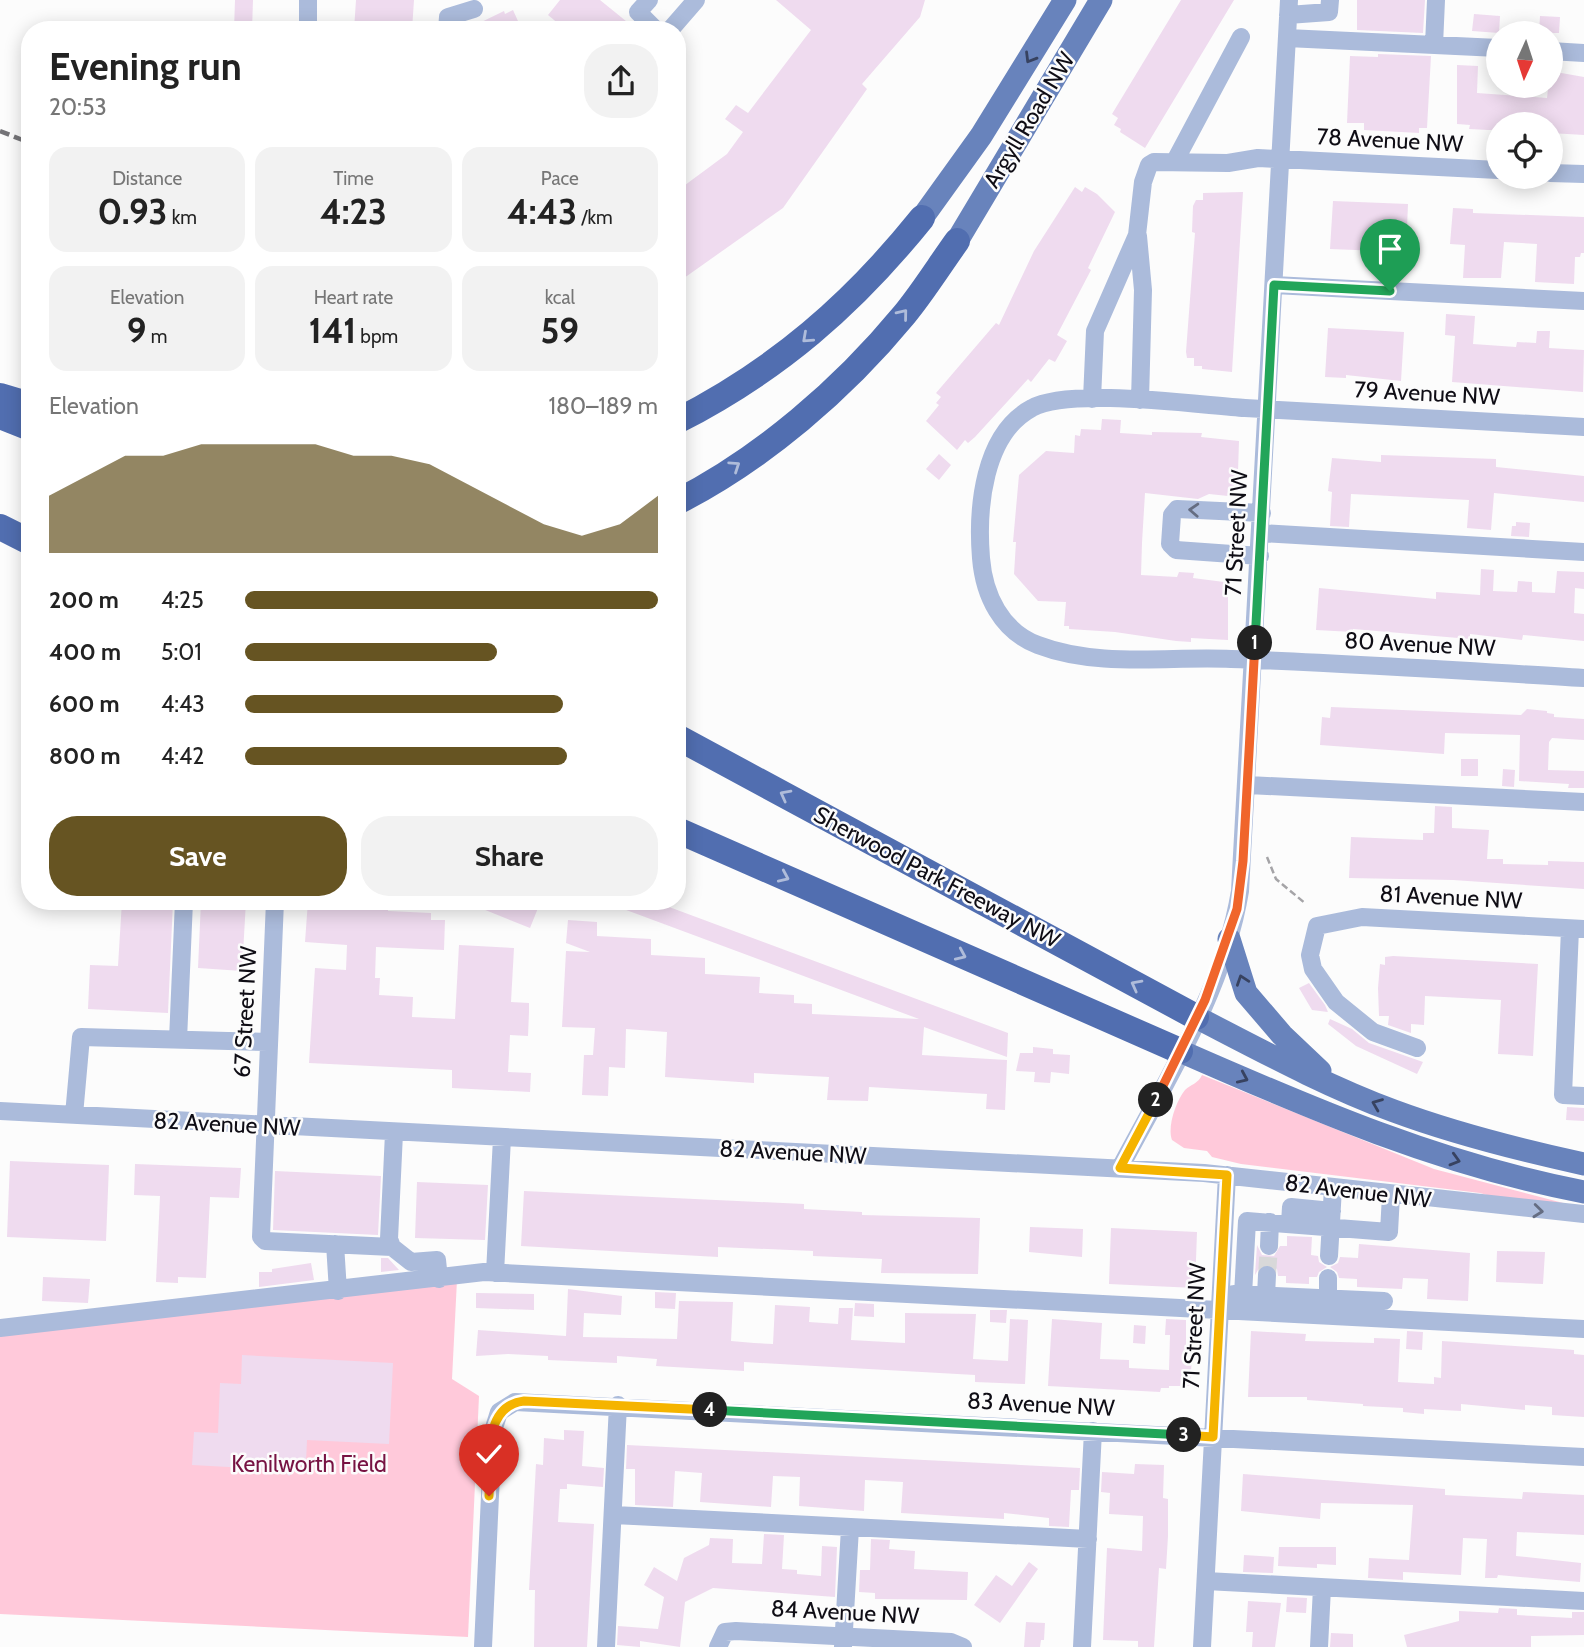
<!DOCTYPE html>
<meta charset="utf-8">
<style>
body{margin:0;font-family:Cabin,sans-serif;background:#f2f2f2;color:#222;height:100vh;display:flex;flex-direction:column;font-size:26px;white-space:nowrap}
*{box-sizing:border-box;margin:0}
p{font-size:23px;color:#767676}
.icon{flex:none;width:38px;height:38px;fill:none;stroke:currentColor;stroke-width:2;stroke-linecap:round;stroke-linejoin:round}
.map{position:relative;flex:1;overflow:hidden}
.details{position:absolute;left:21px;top:21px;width:665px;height:889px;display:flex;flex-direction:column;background:#fff;border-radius:28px;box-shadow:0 4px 18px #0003}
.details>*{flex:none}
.needle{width:46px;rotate:183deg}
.buttons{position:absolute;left:1486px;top:21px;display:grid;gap:14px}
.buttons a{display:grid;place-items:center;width:77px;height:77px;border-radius:50%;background:#fff;box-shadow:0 4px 18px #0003;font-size:35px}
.pin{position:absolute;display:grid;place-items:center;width:60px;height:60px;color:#fff;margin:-72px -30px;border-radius:50% 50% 50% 0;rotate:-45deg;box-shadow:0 0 7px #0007}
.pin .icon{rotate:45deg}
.km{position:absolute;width:35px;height:35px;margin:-18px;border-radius:50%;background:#222;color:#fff;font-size:19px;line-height:35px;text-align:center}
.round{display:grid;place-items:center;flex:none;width:74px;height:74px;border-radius:28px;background:#f2f2f2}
.headline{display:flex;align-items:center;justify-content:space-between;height:119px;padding:0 28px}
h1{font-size:38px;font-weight:700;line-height:52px}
.metrics{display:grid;grid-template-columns:repeat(3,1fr);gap:10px;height:119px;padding:7px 28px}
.metrics div{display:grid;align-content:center;border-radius:18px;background:#f2f2f2;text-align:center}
.metrics b{font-size:35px;font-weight:700}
.metrics small{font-size:19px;font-weight:400}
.metrics p{font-size:19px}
.chart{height:196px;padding:14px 28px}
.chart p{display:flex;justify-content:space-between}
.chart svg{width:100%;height:126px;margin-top:7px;fill:#665422;opacity:.7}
.button{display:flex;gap:14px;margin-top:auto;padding:14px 28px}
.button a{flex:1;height:80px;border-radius:28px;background:#665422;color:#fff;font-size:28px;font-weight:700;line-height:80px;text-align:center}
.button a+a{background:#f2f2f2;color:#222}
ul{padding:0 28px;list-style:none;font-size:23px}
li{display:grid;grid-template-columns:112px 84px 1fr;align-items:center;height:52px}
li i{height:18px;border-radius:9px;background:#665422}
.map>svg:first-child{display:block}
.green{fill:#ffc9da}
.building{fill:#efdbef}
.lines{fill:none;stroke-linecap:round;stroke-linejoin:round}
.minor-tunnel{stroke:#d8d8d9;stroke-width:18;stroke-dasharray:18 9;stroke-linecap:butt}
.path{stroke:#a5a4a7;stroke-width:2.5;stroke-dasharray:7 3.5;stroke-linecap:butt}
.minor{stroke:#abbbdb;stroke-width:18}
.major{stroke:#6883bc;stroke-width:23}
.highway{stroke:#516eb0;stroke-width:26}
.rail{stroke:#757478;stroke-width:4.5;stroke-dasharray:10 5;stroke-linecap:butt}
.oneway{stroke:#374260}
.oneway2{stroke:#afbcda}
.oneway3{stroke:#656d82}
.split-1-casing{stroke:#fff;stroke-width:14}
.split-2-casing{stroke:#fff;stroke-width:14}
.split-3-casing{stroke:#fff;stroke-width:14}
.split-4-casing{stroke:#fff;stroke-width:14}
.split-5-casing{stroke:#fff;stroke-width:14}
.split-1{stroke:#22a559;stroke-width:9}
.split-2{stroke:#f0652b;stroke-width:9}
.split-3{stroke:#f5b400;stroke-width:9}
.split-4{stroke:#22a559;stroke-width:9}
.split-5{stroke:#f5b400;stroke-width:9}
.labels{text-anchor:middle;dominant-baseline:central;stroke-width:5;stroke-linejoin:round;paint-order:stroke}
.street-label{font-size:23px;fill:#0f0d15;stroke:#fcfcfc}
.park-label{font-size:23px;fill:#771343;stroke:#fcfcfc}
</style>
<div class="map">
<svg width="1584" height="1647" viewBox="0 0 1584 1647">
<rect width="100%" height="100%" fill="#fcfcfc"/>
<path class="green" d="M1202 1075 1434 1169 1567 1204 1504 1200 1480 1193 1241 1164 1212 1157 1207 1151 1184 1148 1172 1140C1167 1127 1176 1101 1185 1090 1191 1084 1198 1084 1202 1075Z
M457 1280 452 1379 479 1396 468 1637 0 1614V1336Z"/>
<path class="building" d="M235 0H253L252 30H234Z
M356 0H414L412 30H354Z
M560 0H600L637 30H566L548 15Z
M776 0H925L920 17 862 84 867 89 783 208 677 283V191L727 154 743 132 725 119 736 105 748 113 811 30Z
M1181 0H1234L1145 148 1120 132 1121 129 1114 125 1118 118 1112 114Z
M1357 0H1425L1423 33 1357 30Z
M513 10 522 30H465L504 11 505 14Z
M1474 14 1500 16 1499 33 1472 31Z
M1540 16 1560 17 1559 33H1539Z
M1378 54 1431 56 1427 128H1419V133L1364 130V123H1347L1350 56 1378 57Z
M1457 65 1478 66 1477 93 1547 98 1550 71 1584 77V135L1550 133V124H1498V130H1488L1469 129 1470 125 1457 124Z
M1075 187 1082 192 1085 187 1097 194 1115 212 1088 268 1091 270 1057 335 1067 341 1055 362 1049 359 1031 382 1028 379 975 437 968 443 965 440 957 450 926 421 939 405 936 403 941 397 936 393 996 323 999 325 1034 251Z
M1243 192 1232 372 1202 369V366H1194V358H1187L1186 352 1195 233 1192 232 1193 206 1196 200H1203V193Z
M1333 201 1408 204 1406 252 1330 249Z
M1453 208 1473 209V213L1584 217V253H1581L1580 257H1575L1574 284 1535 282 1537 244 1504 242 1501 278H1463L1465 245 1450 244Z
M1446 314 1475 316 1473 344 1516 347 1517 342 1536 343 1537 331H1550L1549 348 1584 350 1583 392 1452 382 1455 336 1445 335Z
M1328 328 1404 332 1401 381 1346 375V378L1325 377Z
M1102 419 1121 420 1120 433 1152 435V432L1202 433 1201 437 1239 441 1238 472H1235L1234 491 1229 490 1228 496 1209 494 1198 499 1145 493 1142 543 1141 575 1177 577 1179 572 1194 573 1193 578 1224 582 1223 586H1228V640L1191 638V642L1176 641 1115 632 1069 629V626H1064L1066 602 1038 601 1014 574 1016 542H1013L1019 475 1046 451 1074 453 1075 435 1080 436 1081 429 1101 430Z
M939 454 951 465 939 480 926 469Z
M1381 455 1496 459V467L1584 476V502L1494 493 1491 530 1467 528 1469 500 1351 494 1349 527 1330 526 1332 492 1328 491 1332 458 1381 462Z
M1516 522 1530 523 1529 537 1511 536 1512 526H1516Z
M1481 569 1494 570 1493 591 1517 592 1518 581 1532 582V592L1555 593 1557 571 1584 572V589L1575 588 1574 613 1584 614V641L1523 635 1522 640 1470 634V639L1353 629V632L1316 630 1319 588 1436 599V592L1480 595Z
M1331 707 1521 715 1527 709 1547 711V713L1554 714V717L1584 719V740L1552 738 1549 742 1548 770 1584 771V788H1568L1569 784 1519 781 1520 735 1445 733 1444 754 1320 745 1322 717 1330 718Z
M1461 759H1478V776H1461Z
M1503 769 1515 770 1514 787 1502 786Z
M1435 806 1452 807V828L1489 830 1487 859H1503V864L1548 865V861L1584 862V889L1453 880 1349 878 1351 837 1423 840V833H1434Z
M122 901H173L168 1013 88 1009 90 965 118 966Z
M201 901H246L242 971 198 968Z
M308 901H388V911L431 913V920H445L444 950 376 947 375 978H380L379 995 413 997 412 1017 455 1019 459 945 514 948 511 1002 529 1003V1012L528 1036 510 1035 508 1072 531 1073 530 1092 452 1088V1070L309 1063 315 968 346 970 347 945 305 942Z
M463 901H521L538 908 530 928Z
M602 901H653L1008 1033 1007 1057 924 1027 922 1055 1007 1060 1005 1110 986 1109 987 1094 869 1087 868 1101 827 1100 829 1077 754 1073V1083L665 1077 667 1032 626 1029 625 1068 609 1067 608 1096 582 1095 584 1055H593L595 1028 562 1027 566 951 590 952 566 943 568 920 597 922V936L651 939V955L705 958V974L760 977 759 993 794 995V1003L812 1004V1014L919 1019Z
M1393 956 1538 964 1533 1056 1498 1054 1501 1000 1425 996 1424 1025 1411 1024V1033L1388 1025 1389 1016H1379L1378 988 1380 964 1385 965V957Z
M1309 983 1325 1005 1328 1012 1312 1010 1299 988Z
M1330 1019 1352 1029 1369 1043 1423 1062 1417 1074 1356 1046 1328 1024Z
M1033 1047 1053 1049V1054L1070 1055 1069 1074 1051 1072 1050 1083 1034 1082 1035 1072 1016 1071 1020 1053H1033Z
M1567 1107 1584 1108V1121L1566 1120Z
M10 1161 109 1165 106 1241 7 1237Z
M135 1164 241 1168 239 1198 210 1197 206 1278 178 1277V1283L156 1282 160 1196 134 1195Z
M275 1171 381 1176 378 1235 273 1230Z
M417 1182 488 1185 485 1240 415 1238Z
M524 1191 804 1204V1209L862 1212V1215L980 1218 978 1274 881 1273 882 1259 813 1256V1251L718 1247V1257L521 1246Z
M1030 1227 1083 1229 1082 1257 1029 1252Z
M1111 1228 1197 1232 1195 1288 1109 1284Z
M1287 1236 1312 1237 1311 1255 1318 1256 1319 1262 1327 1267 1319 1272 1317 1277H1309V1284L1286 1283V1276H1278L1277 1269 1268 1264 1261 1265 1255 1275 1257 1245 1262 1255 1274 1256 1280 1246H1287Z
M1359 1244 1470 1253 1468 1301 1427 1299 1428 1279 1403 1278 1402 1289 1357 1287V1279L1339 1278 1337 1272 1330 1267 1338 1263 1340 1257 1358 1258Z
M1497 1251 1545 1252 1543 1284 1496 1282Z
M381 1258H388L399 1270 381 1272Z
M311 1263 314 1280 259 1287V1272H272V1269Z
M43 1277 90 1279 88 1303 42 1301Z
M568 1289 622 1296 621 1315 584 1313 583 1337 677 1339 679 1301 733 1302 731 1341 754 1343 773 1344 775 1305 810 1307 809 1322 838 1324 839 1308H853L851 1340 905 1343V1313L976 1314 973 1359 1008 1361 1010 1319 1028 1320 1025 1384 975 1382V1375L744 1362V1371L656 1366 657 1359 617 1356V1363L548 1360V1356L508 1354 476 1356 478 1330 566 1336Z
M655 1292 676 1293 675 1309 655 1308Z
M476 1293 534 1294V1310L476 1308Z
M855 1303 874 1304V1317L854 1316Z
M990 1310H1007L1006 1323 990 1322Z
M1052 1319 1102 1323 1100 1359 1129 1360V1368L1169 1370 1170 1335H1165L1166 1319 1186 1320V1356L1192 1357 1190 1386H1169V1388H1161L1160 1392 1048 1386Z
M1134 1325 1146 1326 1145 1344 1133 1343Z
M1251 1331 1306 1334 1305 1341 1374 1343V1338L1400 1339 1398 1382 1434 1384V1377L1441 1378 1442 1341 1574 1350V1354L1584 1355V1417L1552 1415V1407L1525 1405V1410L1461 1404V1411L1424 1409V1414L1403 1412V1408L1363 1406V1404L1307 1400V1397H1248Z
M1407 1331 1423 1332 1422 1350 1406 1349Z
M242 1355 393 1363 389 1444 307 1440 306 1462 289 1476 283 1470 192 1465 194 1432 218 1433 220 1383 241 1384Z
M564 1430 584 1431 582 1466 604 1468 603 1487 567 1484V1489H560L558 1522 594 1524 587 1647H534L535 1590H529L536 1464 543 1465 544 1438 564 1440Z
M627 1445 1080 1468 1079 1490H1071L1069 1527 1049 1526V1518L1004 1513V1519L901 1513 903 1482 865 1480 864 1511 799 1506 800 1477 773 1476 771 1507 700 1502 702 1473 675 1471 673 1507 635 1505V1469H626Z
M1135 1464 1164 1465 1163 1498 1168 1499V1536L1166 1569 1159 1568 1154 1647H1138V1641L1103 1640 1107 1548 1142 1551 1143 1516 1109 1514 1110 1493 1101 1492 1102 1472 1134 1474Z
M1243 1474 1445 1489V1495L1522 1499 1523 1492 1584 1495V1535L1517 1532 1516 1556 1581 1563 1580 1582 1498 1575 1497 1578H1485L1487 1539 1463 1538 1461 1575 1403 1572V1580L1368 1578 1369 1558 1409 1560 1413 1505 1321 1503 1320 1519 1241 1511Z
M764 1534 784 1535 782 1569 797 1570V1574L821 1576 822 1546 837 1547 835 1597 713 1588 685 1602 680 1647 640 1641V1647L617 1645 618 1626 658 1629 664 1597 644 1585 654 1567 677 1581 684 1558 709 1545 710 1538 733 1539 732 1563 762 1564Z
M871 1539 890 1540 889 1549 915 1551 914 1569 968 1572 967 1600 875 1599V1593L859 1592 860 1570H870Z
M1279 1547H1336V1565L1317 1564V1568L1278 1566Z
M1244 1555 1274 1557 1273 1573 1243 1572Z
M1029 1562 1038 1569 1000 1623 974 1605 996 1575 1012 1586Z
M1287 1597 1307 1598 1306 1613 1286 1612Z
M1248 1601 1281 1603 1275 1647H1252L1253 1632H1246Z
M1499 1608 1517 1609V1615L1572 1618V1612H1584V1635L1531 1636V1647H1407L1404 1635 1459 1621V1611L1498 1613Z
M1026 1622 1045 1623 1044 1640H1041L1040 1647H1024Z
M1331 1633 1353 1634V1647H1330Z"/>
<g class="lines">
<path class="minor-tunnel" d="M1267 1275 1269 1246"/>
<path class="path" d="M1267 857 1276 879 1306 904"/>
<path class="minor" d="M649 0 638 12 656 30
M1288 15 1329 12 1330 0
M308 30V0
M447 30 448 17 474 9
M670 30 696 0
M1287 38 1498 48
M1434 45 1436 0
M1550 51 1584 53
M1175 161 1241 37
M1550 173 1584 174
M1138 236 1143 290 1140 400
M1274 285 1584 301
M1092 399 1095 331 1137 235 1143 182 1149 165 1154 162 1228 163 1258 158 1498 170
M1584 427C1471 420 1358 414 1245 408 1198 405 1069 387 1032 408 983 434 977 509 981 558 984 595 1001 631 1038 645 1098 668 1169 656 1231 659 1349 663 1466 671 1584 678
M1261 533 1584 552
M1260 556 1176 550 1170 544 1172 515 1177 509 1262 513
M1248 785 1584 802
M275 901 261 1237 265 1241 392 1247
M1570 929 1563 1095 1584 1096
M178 1040 184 901
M1417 1048 1373 1032 1336 1002 1313 969 1310 955 1317 926 1362 917 1584 929
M0 1111 1204 1173 1584 1214
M74 1115 81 1037 268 1042
M394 1133 389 1239 392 1247 411 1262 437 1260 439 1279
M1120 1168C1166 1081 1224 989 1240 891L1289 0
M1290 1224 1291 1207 1332 1211
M335 1244 338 1291
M1269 1246 1270 1222
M1329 1256 1333 1188
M495 1273 502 1138
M1234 1294 1384 1301
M1243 1295 1247 1221 1389 1232 1391 1195
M1266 1296 1267 1275
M1328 1299V1278
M0 1328 484 1272 1584 1329
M614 1515 1088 1539
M1206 1581 1584 1601
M483 1647 493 1431 499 1412 515 1402 1584 1457
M606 1647 618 1405
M718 1647 725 1632 736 1631 951 1642 963 1647
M843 1647 850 1528
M1082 1647 1093 1431
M1202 1647 1227 1175
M1319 1647 1322 1588"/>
<path class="major" d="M922 218 981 136 1065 0
M957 241 1101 0
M1229 939 1246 993 1282 1035 1320 1071
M1196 1017C1260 1050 1326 1086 1394 1111 1456 1134 1520 1150 1584 1164
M1180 1051C1312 1109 1442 1165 1584 1192"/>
<path class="highway" d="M0 396 30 405
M0 416 30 428
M677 421C777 370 852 305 922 218
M677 502C763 458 843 389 904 315 923 292 939 266 957 241
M0 527 30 542
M677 737 1196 1017
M677 830 1180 1051"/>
<path class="rail" d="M0 131 30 143"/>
</g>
<defs><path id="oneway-chevron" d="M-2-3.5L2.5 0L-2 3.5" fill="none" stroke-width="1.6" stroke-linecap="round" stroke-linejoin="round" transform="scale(1.75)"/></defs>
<g class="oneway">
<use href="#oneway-chevron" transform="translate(1030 58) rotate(121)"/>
<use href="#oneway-chevron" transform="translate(1242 980) rotate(-109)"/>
<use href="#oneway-chevron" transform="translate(1243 1078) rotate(24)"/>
<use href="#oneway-chevron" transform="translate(1377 1104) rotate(-158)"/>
<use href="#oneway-chevron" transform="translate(1455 1160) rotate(16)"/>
</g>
<g class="oneway2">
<use href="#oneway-chevron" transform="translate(903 314) rotate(-51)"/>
<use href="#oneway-chevron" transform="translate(807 338) rotate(138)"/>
<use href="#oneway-chevron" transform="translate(735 466) rotate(-34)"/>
<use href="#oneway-chevron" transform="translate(785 795) rotate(-152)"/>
<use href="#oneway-chevron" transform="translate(784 877) rotate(24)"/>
<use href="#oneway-chevron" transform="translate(961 955) rotate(24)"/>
<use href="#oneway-chevron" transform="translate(1136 985) rotate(-152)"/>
</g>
<g class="oneway3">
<use href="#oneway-chevron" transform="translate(1194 510) rotate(-177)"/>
<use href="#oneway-chevron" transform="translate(1538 1211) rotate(6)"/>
</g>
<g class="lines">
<defs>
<path id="split-1" d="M1255 643 1274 285 1390 291"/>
<path id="split-2" d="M1156 1100 1205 1000 1237 909 1243 861 1255 643"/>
<path id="split-3" d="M1156 1100 1120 1168 1227 1175 1213 1437 1184 1435"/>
<path id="split-4" d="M710 1410 1184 1435"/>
<path id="split-5" d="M489 1496C491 1464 481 1406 524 1401L710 1410"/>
</defs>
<use href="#split-1" class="split-1-casing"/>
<use href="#split-2" class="split-2-casing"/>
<use href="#split-3" class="split-3-casing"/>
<use href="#split-4" class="split-4-casing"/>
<use href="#split-5" class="split-5-casing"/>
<use href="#split-1" class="split-1"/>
<use href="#split-2" class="split-2"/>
<use href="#split-3" class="split-3"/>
<use href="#split-4" class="split-4"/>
<use href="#split-5" class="split-5"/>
</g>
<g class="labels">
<g class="street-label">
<text transform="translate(1029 120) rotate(-59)">Argyll Road NW</text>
<text transform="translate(1390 140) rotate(3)">78 Avenue NW</text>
<text transform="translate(1427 393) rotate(3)">79 Avenue NW</text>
<text transform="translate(1236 533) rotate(-87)">71 Street NW</text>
<text transform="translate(1420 644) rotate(3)">80 Avenue NW</text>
<text transform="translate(937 877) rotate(28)">Sherwood Park Freeway NW</text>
<text transform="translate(1451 897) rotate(3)">81 Avenue NW</text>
<text transform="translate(245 1012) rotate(-87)">67 Street NW</text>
<text transform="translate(227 1124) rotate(3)">82 Avenue NW</text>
<text transform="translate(793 1152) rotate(3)">82 Avenue NW</text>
<text transform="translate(1358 1191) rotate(7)">82 Avenue NW</text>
<text transform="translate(1194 1326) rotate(-87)">71 Street NW</text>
<text transform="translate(1041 1404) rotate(3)">83 Avenue NW</text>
<text transform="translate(845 1612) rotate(3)">84 Avenue NW</text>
</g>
<g class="park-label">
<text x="309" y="1464">Kenilworth Field</text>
</g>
</g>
</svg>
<div class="buttons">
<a><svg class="needle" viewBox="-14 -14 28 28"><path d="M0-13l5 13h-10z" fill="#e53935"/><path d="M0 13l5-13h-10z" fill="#767676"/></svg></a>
<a><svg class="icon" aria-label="locate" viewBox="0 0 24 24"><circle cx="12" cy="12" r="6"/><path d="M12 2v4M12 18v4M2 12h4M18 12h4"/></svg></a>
</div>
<div class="pin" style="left:1390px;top:291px;background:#1e9e55"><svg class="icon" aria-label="arrive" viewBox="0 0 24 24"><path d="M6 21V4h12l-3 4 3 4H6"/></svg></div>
<div class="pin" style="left:489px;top:1496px;background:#d93025"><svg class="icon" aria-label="check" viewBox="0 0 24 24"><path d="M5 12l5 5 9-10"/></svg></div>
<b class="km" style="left:1255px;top:643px">1</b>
<b class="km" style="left:1156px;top:1100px">2</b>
<b class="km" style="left:1184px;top:1435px">3</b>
<b class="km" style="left:710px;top:1410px">4</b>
<section class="details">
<div class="headline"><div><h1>Evening run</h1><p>20:53</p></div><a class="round"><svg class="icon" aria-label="share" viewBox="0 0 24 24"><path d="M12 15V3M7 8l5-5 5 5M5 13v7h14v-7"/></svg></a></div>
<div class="metrics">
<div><p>Distance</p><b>0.93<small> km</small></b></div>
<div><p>Time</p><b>4:23</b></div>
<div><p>Pace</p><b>4:43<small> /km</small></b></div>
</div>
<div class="metrics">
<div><p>Elevation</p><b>9<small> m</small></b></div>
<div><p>Heart rate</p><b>141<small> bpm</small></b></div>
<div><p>kcal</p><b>59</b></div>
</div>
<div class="chart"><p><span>Elevation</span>180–189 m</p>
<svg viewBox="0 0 160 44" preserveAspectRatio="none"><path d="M0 44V24L10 17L20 10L30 10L40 6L50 6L60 6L70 6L80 10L90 10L100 13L110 20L120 27L130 34L140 38L150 34L160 24V44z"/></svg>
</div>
<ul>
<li><b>200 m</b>4:25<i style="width:100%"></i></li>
<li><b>400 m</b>5:01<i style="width:61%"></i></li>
<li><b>600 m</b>4:43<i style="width:77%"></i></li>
<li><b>800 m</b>4:42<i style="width:78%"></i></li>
</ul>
<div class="button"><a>Save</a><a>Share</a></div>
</section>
</div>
